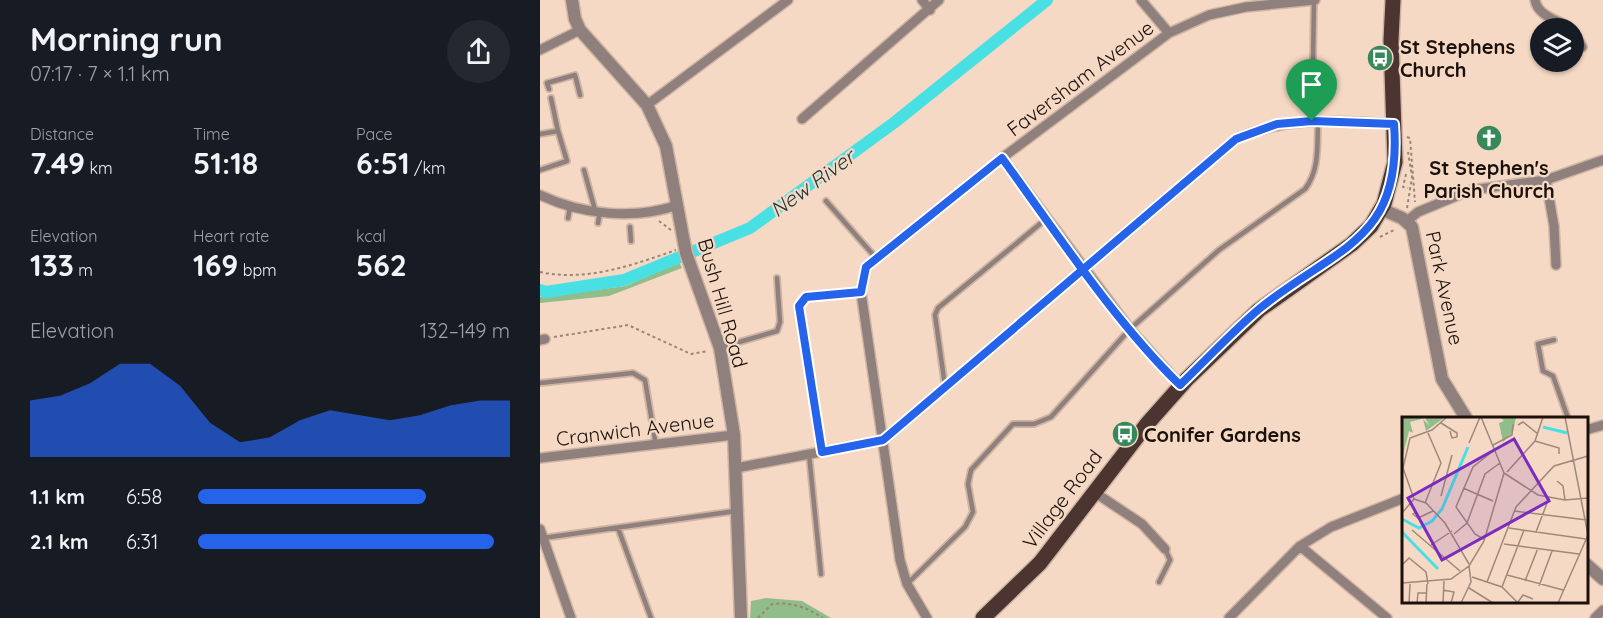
<!DOCTYPE html>
<meta charset="utf-8">
<style>
body{margin:0;font-family:Quicksand,sans-serif;background:#242831;color:#f1f3f6;height:100vh;display:flex;flex-direction:column;font-size:22px;white-space:nowrap}
*{box-sizing:border-box;margin:0}
p{font-size:20px;color:#9ea1a6}
.icon{flex:none;width:33px;height:33px;fill:none;stroke:currentColor;stroke-width:2;stroke-linecap:round;stroke-linejoin:round}
.map{position:relative;flex:1;overflow:hidden}
.drawer{display:flex;flex-direction:column;background:#171b24;width:540px}
.drawer>*{flex:none}
.controls{position:absolute;left:990px;top:18px;display:grid;gap:12px}
.controls a{display:grid;place-items:center;width:54px;height:54px;border-radius:50%;background:#171b24;box-shadow:0 2px 4px #0004;font-size:30px}
.pin{position:absolute;display:grid;place-items:center;width:51px;height:51px;color:#fff;margin:-62px -26px;border-radius:50% 50% 50% 0;rotate:-45deg;box-shadow:0 0 6px #0007}
.pin .icon{rotate:45deg}
.round{display:grid;place-items:center;flex:none;width:63px;height:63px;border-radius:32px;background:#242831}
.headline{display:flex;align-items:center;justify-content:space-between;height:102px;padding:0 30px}
h1{font-size:33px;font-weight:700;line-height:45px}
.figures{display:grid;grid-template-columns:repeat(3,1fr);gap:9px;height:102px;padding:6px 30px}
.figures div{display:grid;align-content:center}
.figures b{font-size:30px;font-weight:700}
.figures small{font-size:16px;font-weight:400}
.figures p{font-size:16px}
.chart{height:168px;padding:12px 30px}
.chart p{display:flex;justify-content:space-between}
.chart svg{width:100%;height:108px;margin-top:6px;fill:#2563eb;opacity:.7}
ul{padding:0 30px;list-style:none;font-size:20px}
li{display:grid;grid-template-columns:96px 72px 1fr;align-items:center;height:45px}
li i{height:15px;border-radius:8px;background:#2563eb}
main{display:flex;flex:1;min-height:0}
.map>svg:first-child{display:block}
.green{fill:#91bd8a}
.lines{fill:none;stroke-linecap:round;stroke-linejoin:round}
.canal{stroke:#49e0e4;stroke-width:12}
.service-casing{stroke:#ceb5a3;stroke-width:8}
.minor-casing{stroke:#ceb5a3;stroke-width:12}
.tertiary-casing{stroke:#ceb5a3;stroke-width:15}
.primary-casing{stroke:#ceb5a3;stroke-width:18}
.path{stroke:#9a8677;stroke-width:2;stroke-dasharray:3 3;stroke-linecap:butt}
.service{stroke:#8f807d;stroke-width:4.5}
.minor{stroke:#8f807d;stroke-width:9}
.tertiary{stroke:#8f807d;stroke-width:12}
.primary{stroke:#4c3530;stroke-width:15}
.route-casing{stroke:#fff;stroke-width:12}
.route{stroke:#2563eb;stroke-width:8}
.labels{text-anchor:middle;dominant-baseline:central;stroke-width:4.5;stroke-linejoin:round;paint-order:stroke}
.poi-label{font-size:20px;font-weight:bold;fill:#1b110a;stroke:#f5d9c5;text-anchor:start}
.street-label{font-size:20px;fill:#1b110a;stroke:#f5d9c5}
.water-label{font-size:21px;font-style:italic;fill:#213a3a;stroke:#f5d9c5}
.inset-river{fill:none;stroke:#49e0e4;stroke-width:3}
.inset-road{fill:none;stroke:#9e897a;stroke-width:1.5}
.view{fill:#7b2cbf;fill-opacity:0.15;stroke:#7b2cbf;stroke-width:3}
.inset-edge{fill:none;stroke:#1b110a;stroke-width:3}
</style>
<main>
<section class="drawer">
<div class="headline"><div><h1>Morning run</h1><p>07:17 · 7 × 1.1 km</p></div><a class="round"><svg class="icon" aria-label="share" viewBox="0 0 24 24"><path d="M12 15V3M7 8l5-5 5 5M5 13v7h14v-7"/></svg></a></div>
<div class="figures">
<div><p>Distance</p><b>7.49<small> km</small></b></div>
<div><p>Time</p><b>51:18</b></div>
<div><p>Pace</p><b>6:51<small> /km</small></b></div>
</div>
<div class="figures">
<div><p>Elevation</p><b>133<small> m</small></b></div>
<div><p>Heart rate</p><b>169<small> bpm</small></b></div>
<div><p>kcal</p><b>562</b></div>
</div>
<div class="chart"><p><span>Elevation</span>132–149 m</p>
<svg viewBox="0 0 160 44" preserveAspectRatio="none"><path d="M0 44V21L10 19L20 14L30 6L40 6L50 15L60 30L70 38L80 36L90 29L100 25L110 27L120 29L130 27L140 23L150 21L160 21V44z"/></svg>
</div>
<ul>
<li><b>1.1 km</b>6:58<i style="width:73%"></i></li>
<li><b>2.1 km</b>6:31<i style="width:95%"></i></li>
</ul>
</section>
<div class="map">
<svg width="1063" height="618" viewBox="0 0 1063 618">
<rect width="100%" height="100%" fill="#f5d9c5"/>
<path class="green" d="M139 262 142 268 69 296 0 303V297L86 286Z
M226 598 262 601 291 618H210L211 601Z"/>
<g class="lines">
<path class="canal" d="M0 290 6 292 84 280 210 228 355 122 507 0"/>
<defs>
<path id="service" d="M9 89 7 83 35 75 40 95
M11 98 18 131
M772 121 774 1
M0 134 18 131 27 161 0 170
M44 170 55 210
M286 201 336 258
M28 218 30 207
M58 223 60 212
M90 227 91 241
M1014 340 998 344 1003 371 1013 376 1028 418
M182 347 237 331 240 322 237 278
M0 383 93 373 105 380 116 446
M405 386 395 315 398 308 506 219
M282 451 259 306 266 297 321 292
M269 454 281 574
M78 528 111 618
M3 538 196 511
M619 582 630 560 625 549
M367 584 425 527 433 512 428 484 431 470 473 424H494L511 417 590 329 679 250 765 189C780 170 777 144 778 121"/>
<path id="minor" d="M382 0 390 10
M601 0 629 33
M995 0C998 17 1019 20 1030 28
M1034 34 1042 47
M0 50 40 30
M107 105 248 0
M262 119 399 0
M462 158 590 329 640 385
M1006 180 1014 226 1016 265
M0 195C42 215 94 220 138 205
M867 221 878 212 931 190 1006 180 1063 160
M0 340 5 339
M1046 430 1063 425
M0 458 194 435
M196 468 343 440 696 139C750 115 797 121 854 124
M554 492 602 524 625 549
M0 529 31 618
M760 546 847 618
M387 618 367 584 360 560 321 292 326 267 462 158 629 33 669 15 706 7 775 0
M689 618 760 546 791 527 864 498
M1055 618 1063 610"/>
<path id="tertiary" d="M32 0 35 19 40 30 107 105 126 146 146 253 180 348 194 435 201 618
M841 209 862 218 872 227 902 379 926 418
M1046 564 1063 579"/>
<path id="primary" d="M443 618 500 563 607 424 647 379 719 310 812 244 831 226 844 204 855 162 851 40 853 0"/>
</defs>
<use href="#service" class="service-casing"/>
<use href="#minor" class="minor-casing"/>
<use href="#tertiary" class="tertiary-casing"/>
<use href="#primary" class="primary-casing"/>
<path class="path" d="M867 137 870 138 875 202
M866 174 863 187 868 188
M867 208 872 177 868 152
M119 221 131 230
M840 237 856 229
M0 272C46 282 93 265 136 250
M14 337 88 325 151 354 168 351
M218 618 232 604C252 602 266 607 283 618"/>
<use href="#service" class="service"/>
<use href="#minor" class="minor"/>
<use href="#tertiary" class="tertiary"/>
<use href="#primary" class="primary"/>
</g>
<g class="lines">
<defs>
<path id="route" d="M772 121 737 124 696 139 343 440 282 452 259 306 266 297 321 292 326 267 462 158C516 232 575 322 640 385 666 360 691 333 719 309 795 247 863 242 854 124L772 121"/>
</defs>
<use href="#route" class="route-casing"/>
<use href="#route" class="route"/>
</g>
<defs>
<symbol id="bus-disc" viewBox="-11 -11 22 22"><circle r="9.5" fill="#37895a" stroke="#f5d9c5"/><path d="M-5-6H5V4H4V6H2V4H-2V6H-4V4H-5ZM-3.5-4V0h7V-4ZM-3.5 1.2v1.5H-2V1.2ZM2 1.2v1.5H3.5V1.2Z" fill="#fff"/></symbol>
<symbol id="church-disc" viewBox="-11 -11 22 22"><circle r="9.5" fill="#37895a" stroke="#f5d9c5"/><path d="M-1.2-6h2.4v3.5h3.3v2.4h-3.3V6h-2.4V-.1h-3.3v-2.4h3.3Z" fill="#fff"/></symbol>
</defs>
<g fill-rule="evenodd">
<use href="#bus-disc" x="825" y="43" width="30" height="30"/>
<use href="#church-disc" x="934" y="123" width="30" height="30"/>
<use href="#bus-disc" x="570" y="419" width="30" height="30"/>
</g>
<g class="labels">
<g class="poi-label">
<text x="860" y="46">St Stephens<tspan x="860" dy="23">Church</tspan></text>
<text x="949" y="167" text-anchor="middle">St Stephen's<tspan x="949" dy="23">Parish Church</tspan></text>
<text x="604" y="434">Conifer Gardens</text>
</g>
<g class="street-label">
<text transform="translate(540 78) rotate(-37)">Faversham Avenue</text>
<text transform="translate(905 288) rotate(78)">Park Avenue</text>
<text transform="translate(183 303) rotate(74)">Bush Hill Road</text>
<text transform="translate(95 429) rotate(-7)">Cranwich Avenue</text>
<text transform="translate(522 499) rotate(-53)">Village Road</text>
</g>
<g class="water-label">
<text transform="translate(272 183) rotate(-36)">New River</text>
</g>
</g>
<g transform="translate(862 417)">
<rect width="186" height="186" fill="#f5d9c5"/>
<path d="M0 0H43L24 14 21 2 28 9 23 1 8 5 11 16 7 14 0 42ZM98 0H114L111 15 101 25 97 6 102 4Z" fill="#91bd8a"/>
<path class="inset-river" d="M141 10 165 16M0 102 17 111 30 104 40 92 66 30M0 115 36 152"/>
<path class="inset-road" d="M39 6 55 16V20L50 21 48 14M116 8 121 5 136 17M133 24 157 31V37M67 26 78 0M91 28 110 18 111 7M105 55 133 24 141 0M102 56 136 78 163 83 186 81M155 64 161 69 163 83M61 71 91 84M39 79 50 38M12 82 1 51 8 21 30 13 45 0M12 82 24 86 43 106 67 147M23 86 39 46 26 16M112 94 185 103M14 95 11 97 16 101 31 94M0 96 12 82M107 111 184 122M10 113 58 154M134 115 147 81M52 117 65 106 83 57 98 46M83 123 73 117 54 90 71 50 91 34M102 127 177 137M29 128 50 114M0 148 7 141 24 155 26 167M105 158 161 173M70 160 100 170 116 186M123 164 136 131M85 165 114 90 152 49 186 39M0 166 49 162 67 149 82 124 102 56 79 0M137 169 150 134M100 170 122 113M67 171 91 186M41 173 52 175 49 186M116 185 121 178 131 182M7 186 8 167M15 186 16 176H25M24 186 25 167M41 186 42 164M59 186 69 165 67 149M156 186 186 118 163 0"/>
<path class="view" d="M112 22 147 84 40 143 6 81Z"/>
<rect width="186" height="186" class="inset-edge"/>
</g>
</svg>
<div class="controls">
<a><svg class="icon" aria-label="layers" viewBox="0 0 24 24"><path d="M12 4l9 5-9 5-9-5zM3 14l9 5 9-5"/></svg></a>
</div>
<div class="pin" style="left:772px;top:121px;background:#1e9e55"><svg class="icon" aria-label="arrive" viewBox="0 0 24 24"><path d="M6 21V4h12l-3 4 3 4H6"/></svg></div>
</div>
</main>
